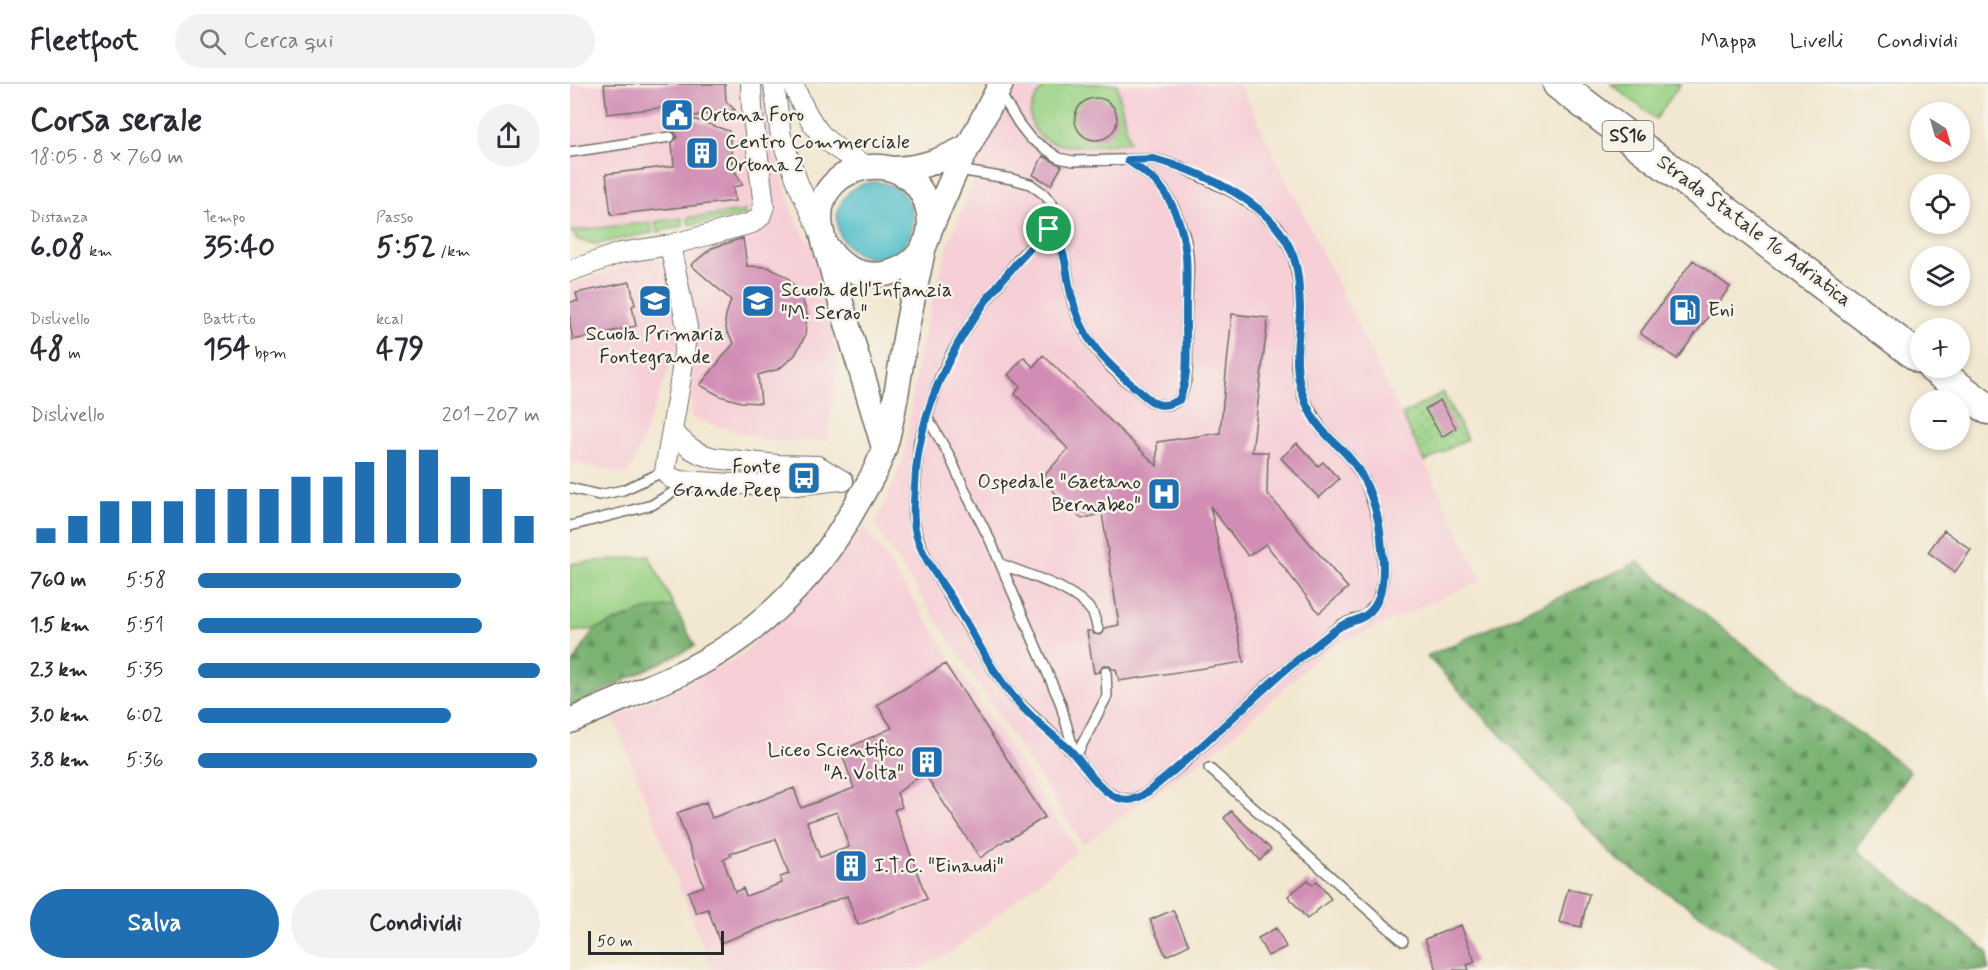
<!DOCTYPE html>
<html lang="it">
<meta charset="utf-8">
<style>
body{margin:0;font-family:Mynerve,sans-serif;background:#f2f2f3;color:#2b2b33;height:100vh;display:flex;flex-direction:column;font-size:22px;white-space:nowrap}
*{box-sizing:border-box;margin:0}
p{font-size:20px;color:#7c7c81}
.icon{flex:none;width:33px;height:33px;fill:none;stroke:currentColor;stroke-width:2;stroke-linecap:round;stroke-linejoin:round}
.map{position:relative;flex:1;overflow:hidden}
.sheet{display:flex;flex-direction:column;background:#fff;width:570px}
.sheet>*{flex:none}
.needle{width:39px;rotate:143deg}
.buttons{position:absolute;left:1340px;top:18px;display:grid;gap:12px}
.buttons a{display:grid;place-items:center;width:60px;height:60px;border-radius:50%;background:#fff;box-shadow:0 3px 9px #0003;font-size:30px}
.scale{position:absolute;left:18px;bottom:15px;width:136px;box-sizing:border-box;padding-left:6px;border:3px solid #2b2b2b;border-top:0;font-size:16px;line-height:21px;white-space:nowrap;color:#2b2b2b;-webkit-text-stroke:4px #f7f3e8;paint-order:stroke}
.pin{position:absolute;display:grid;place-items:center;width:51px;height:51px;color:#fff;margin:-26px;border:3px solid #fff;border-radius:50%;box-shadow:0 2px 6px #0007}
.round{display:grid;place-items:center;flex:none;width:63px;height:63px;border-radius:32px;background:#f2f2f3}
.head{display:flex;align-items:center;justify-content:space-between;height:102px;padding:0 30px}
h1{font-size:33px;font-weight:700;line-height:45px}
.stats{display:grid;grid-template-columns:repeat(3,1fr);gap:9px;height:102px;padding:6px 30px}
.stats div{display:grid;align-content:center}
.stats b{font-size:30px;font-weight:700}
.stats small{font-size:16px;font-weight:400}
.stats p{font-size:16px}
.chart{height:168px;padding:12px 30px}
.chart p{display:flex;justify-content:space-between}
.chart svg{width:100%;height:108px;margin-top:6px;stroke:#1f6fb2;stroke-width:6}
.primary-button{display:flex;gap:12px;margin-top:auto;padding:12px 30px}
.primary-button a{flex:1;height:69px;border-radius:36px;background:#1f6fb2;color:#fff;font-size:24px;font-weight:700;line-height:69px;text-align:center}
.primary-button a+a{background:#f2f2f3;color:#2b2b33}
ul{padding:0 30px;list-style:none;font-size:20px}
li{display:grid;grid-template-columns:96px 72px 1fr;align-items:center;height:45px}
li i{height:15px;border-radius:8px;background:#1f6fb2}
header{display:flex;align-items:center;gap:36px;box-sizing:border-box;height:84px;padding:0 30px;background:#fff;border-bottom:2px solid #e1e1e2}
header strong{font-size:28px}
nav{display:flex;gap:33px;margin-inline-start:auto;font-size:21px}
.search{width:420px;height:54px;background:#f2f2f3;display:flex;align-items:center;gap:15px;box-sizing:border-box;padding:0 21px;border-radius:33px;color:#7c7c81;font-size:22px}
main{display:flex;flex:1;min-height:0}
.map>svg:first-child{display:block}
.built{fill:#f6cfd7}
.grass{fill:#99d184;stroke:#627e58;stroke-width:1.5}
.forest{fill:url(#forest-firs);stroke:#526f4e;stroke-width:1.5}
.garden{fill:url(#garden-dots);stroke:#627e58;stroke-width:1.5}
.water{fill:#53c0ca;stroke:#3f767a;stroke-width:1.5}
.building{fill:#d18db4;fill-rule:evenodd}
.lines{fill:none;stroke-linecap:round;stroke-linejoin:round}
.service-casing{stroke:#716d65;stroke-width:12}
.minor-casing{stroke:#716d65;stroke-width:22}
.tertiary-casing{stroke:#716d65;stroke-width:27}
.primary-casing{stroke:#716d65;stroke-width:33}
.service{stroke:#fff;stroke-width:9}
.minor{stroke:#fff;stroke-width:20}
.tertiary{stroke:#fff;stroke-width:24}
.primary{stroke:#fff;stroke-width:30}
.route-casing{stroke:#fff;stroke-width:12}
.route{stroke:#1f6fb2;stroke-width:8}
.labels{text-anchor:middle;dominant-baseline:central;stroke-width:5;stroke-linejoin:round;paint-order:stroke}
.shield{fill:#f7f3e8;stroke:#686764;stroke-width:1.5}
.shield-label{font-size:18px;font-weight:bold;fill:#2b2b2b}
.poi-label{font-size:20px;fill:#2b2b2b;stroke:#f7f3e8;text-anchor:start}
.street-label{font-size:20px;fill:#2b2b2b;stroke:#f7f3e8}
</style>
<header>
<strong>Fleetfoot</strong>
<div class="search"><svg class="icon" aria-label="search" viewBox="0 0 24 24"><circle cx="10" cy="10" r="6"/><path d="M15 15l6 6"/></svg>Cerca qui</div>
<nav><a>Mappa</a><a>Livelli</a><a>Condividi</a></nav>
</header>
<main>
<section class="sheet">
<div class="head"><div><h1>Corsa serale</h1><p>18:05 · 8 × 760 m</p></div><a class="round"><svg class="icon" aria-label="share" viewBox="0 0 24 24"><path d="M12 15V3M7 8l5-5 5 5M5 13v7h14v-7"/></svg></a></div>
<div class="stats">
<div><p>Distanza</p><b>6.08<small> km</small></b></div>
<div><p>Tempo</p><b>35:40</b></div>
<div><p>Passo</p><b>5:52<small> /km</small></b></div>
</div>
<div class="stats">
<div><p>Dislivello</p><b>48<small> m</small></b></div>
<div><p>Battito</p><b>154<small> bpm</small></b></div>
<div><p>kcal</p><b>479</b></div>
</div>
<div class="chart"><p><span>Dislivello</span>201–207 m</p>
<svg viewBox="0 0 160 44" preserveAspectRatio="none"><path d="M5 44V38M15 44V33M25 44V27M35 44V27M45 44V27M55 44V22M65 44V22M75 44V22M85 44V17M95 44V17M105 44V11M115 44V6M125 44V6M135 44V17M145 44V22M155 44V33"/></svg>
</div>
<ul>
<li><b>760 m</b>5:58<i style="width:77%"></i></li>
<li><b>1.5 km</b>5:51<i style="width:83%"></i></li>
<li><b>2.3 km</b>5:35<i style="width:100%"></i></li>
<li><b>3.0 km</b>6:02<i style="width:74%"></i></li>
<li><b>3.8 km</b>5:36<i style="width:99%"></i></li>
</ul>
<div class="primary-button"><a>Salva</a><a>Condividi</a></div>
</section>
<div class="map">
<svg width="1418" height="886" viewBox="0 0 1418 886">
<defs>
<pattern id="forest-firs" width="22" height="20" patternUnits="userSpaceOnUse" patternTransform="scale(1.5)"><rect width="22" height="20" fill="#7ab372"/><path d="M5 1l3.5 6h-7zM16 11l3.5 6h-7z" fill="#64925e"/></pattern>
<pattern id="garden-dots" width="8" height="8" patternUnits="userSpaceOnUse" patternTransform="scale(1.5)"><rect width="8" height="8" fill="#99d184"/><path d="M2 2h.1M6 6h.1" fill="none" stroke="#7daa6c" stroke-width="1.8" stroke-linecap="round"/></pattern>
</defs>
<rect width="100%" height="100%" fill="#f7f3e8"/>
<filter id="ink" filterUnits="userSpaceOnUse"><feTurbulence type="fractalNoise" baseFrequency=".0167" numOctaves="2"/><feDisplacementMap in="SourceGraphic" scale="12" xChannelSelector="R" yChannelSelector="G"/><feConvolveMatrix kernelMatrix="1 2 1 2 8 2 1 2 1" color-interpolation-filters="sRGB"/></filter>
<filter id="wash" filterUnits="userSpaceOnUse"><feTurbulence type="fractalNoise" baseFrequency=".008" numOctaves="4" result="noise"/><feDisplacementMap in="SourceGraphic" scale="24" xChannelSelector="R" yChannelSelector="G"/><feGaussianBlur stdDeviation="1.35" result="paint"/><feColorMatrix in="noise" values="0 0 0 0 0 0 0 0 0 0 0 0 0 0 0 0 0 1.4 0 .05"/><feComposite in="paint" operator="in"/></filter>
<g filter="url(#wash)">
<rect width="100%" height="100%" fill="#f2e7d0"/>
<path class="built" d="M0 0H195L201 49 223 131 252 181 268 280 257 357H197L121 334 123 254 112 168 185 144 179 127 0 147Z
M449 0H670L912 496 757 565 640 671 513 760 305 442 335 369 348 271 377 164 402 102 410 69 433 25Z
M85 170 104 196 109 249 106 266 59 391 0 377V202Z
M295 442 507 767 379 870 345 886H142L44 634 171 572Z"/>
<path class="grass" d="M478 0H547L559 58C533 60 473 73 462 40 456 24 466 11 478 0Z
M1041 0H1110L1086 35Z
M175 127V132L119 141 117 134Z
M112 134 114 142 86 148 85 138Z
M81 138 82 149 25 160 8 156 1 147Z
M79 472 104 522 75 526 26 545 0 548V480Z"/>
<path class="forest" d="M1068 478 1232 607 1340 687 1286 765 1418 868V886H1215L1047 776 857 572Z
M104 522 125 562 0 623V584L19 553 26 545 75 526Z"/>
<path class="garden" d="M873 308 897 355 855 378 832 331Z"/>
<path class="water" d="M267 136a38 38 0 1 1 76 0a38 38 0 1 1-76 0Z"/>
<g id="blocks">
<path class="building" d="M34 0H155L156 17 165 26 117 33 159 47 163 84 173 101 163 103 165 117 41 131 36 90 104 82 102 59 107 53 105 48 101 46 98 23 37 30Z
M505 35a21 21 0 1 1 42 0a21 21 0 1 1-42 0Z
M473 72 492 82 481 101 463 91Z
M173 154 177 182 198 183 217 193 231 210 237 230 235 252 225 271 209 285 188 291 191 319 171 318 150 312 130 301 164 259 157 248 155 239 156 231 161 216 121 181 142 164Z
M1123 176 1160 203 1107 275 1070 249Z
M60 198 65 221 62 222 66 242 3 256 0 240V218L8 217 6 209Z
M662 230 698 234 682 368H698L697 409 778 504 749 529 696 460 678 472 640 422 674 578 549 597 546 585H542L539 581H533L529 588 524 589 517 547H521L524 550 530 551 533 549 535 544 549 541 532 429 512 435 471 395 498 365 445 310 450 302 438 291 454 273 463 283 473 271 587 382V358L650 349Z
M870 316 886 344 872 353 855 325Z
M727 359 748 382 753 378 769 395 749 414 711 374Z
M1374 446 1401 466 1385 488 1358 468Z
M375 580 475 733 438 756 437 755 410 774 354 689 327 709 332 723 324 726 357 815 288 841 277 812 150 859 138 825 126 829 118 808 134 802 107 729 136 718 142 734 224 704 231 724 284 704 271 667 322 644 307 621ZM267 728 279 763 250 774 237 738ZM206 755 219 790 210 793 212 799 176 812 173 804 165 808 153 775 161 771 160 769Z
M661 727 701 765 689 776 654 734Z
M738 796 742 801 747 797 761 815 737 835 718 812Z
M998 805 1019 810 1011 843 989 838Z
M603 826 619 861 596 872 580 836Z
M891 841 905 878 897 881 899 886H867L855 855Z
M706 844 716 863 698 872 688 854Z"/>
</g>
</g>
<g filter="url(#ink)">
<use href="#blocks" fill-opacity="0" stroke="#716d65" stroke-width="1.5"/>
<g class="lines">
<defs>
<path id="service" d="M0 68 100 53
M389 86 442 95 460 100 474 110 483 121 484 134 479 145 451 172 409 226 381 270 370 293 349 357 343 432 347 451 357 476 426 590 444 614 506 672 520 691 536 707 551 715H564L575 710 614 679 702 597 772 540 796 531 807 518 813 495 812 464 808 436 795 397 779 373 752 346 733 313 726 282 730 228 728 197 723 171 709 144 688 125 664 109 609 82 584 75 503 77 489 74 460 54 449 40 430 9
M479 145C497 168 496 182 500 208 508 248 533 281 565 304 575 311 582 322 595 321 601 321 608 318 610 313 622 292 616 260 616 237 616 208 623 175 613 147 606 128 599 109 584 96 576 89 567 83 559 76
M357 333 379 371 399 415 421 458 490 618 505 671
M0 404 29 411 53 406 95 387
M0 442 82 421 115 401
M431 480C457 491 506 504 522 528 525 532 526 540 528 545
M506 672 537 612 536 587
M639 684 833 857"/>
<path id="minor" d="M204 0 211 53 229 102 250 148
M223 0C242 46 254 61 299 83
M100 161 117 243 111 293 95 387 101 394 110 397 164 400 226 401 270 396
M0 187 50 169 100 161 182 139 190 133 194 122 182 24 181 0
M102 348 120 364 131 370 144 374 208 381 248 382 273 397"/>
<path id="tertiary" d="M323 85C354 84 372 76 399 62
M360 145 386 86 431 0
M257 163C293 220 379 181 356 118 336 62 249 77 250 135 251 155 260 174 264 193 279 250 298 307 314 364
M0 637C36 621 73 606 109 590 181 557 244 497 282 428 294 407 308 385 315 362 325 327 329 291 335 255 340 223 348 192 354 161"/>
<path id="primary" d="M988 0 1350 274
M1363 284 1418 325"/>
</defs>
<use href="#service" class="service-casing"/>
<use href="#minor" class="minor-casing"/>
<use href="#tertiary" class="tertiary-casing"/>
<use href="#primary" class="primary-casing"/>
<use href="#service" class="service"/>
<use href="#minor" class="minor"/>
<use href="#tertiary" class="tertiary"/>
<use href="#primary" class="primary"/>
</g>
</g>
<g class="lines" filter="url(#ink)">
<defs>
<path id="route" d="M584 75C633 88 703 119 722 169 729 185 729 206 730 223 730 255 722 276 732 308 736 322 745 339 755 349 762 357 770 363 777 371 799 395 810 432 812 465 814 485 815 518 796 531 788 537 776 538 768 544 751 556 735 570 719 583 675 620 635 662 590 698 582 704 574 713 564 715 535 722 516 681 499 665 479 648 458 631 442 611 419 583 403 549 384 518 370 496 353 475 346 450 342 434 344 419 345 403 348 302 409 213 479 145 499 170 494 182 501 210 511 256 535 278 569 307 584 320 589 326 609 316 620 290 616 267 616 239 615 200 622 169 606 130 601 118 595 106 584 96 576 89 567 83 558 76Z"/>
</defs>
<use href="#route" class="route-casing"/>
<use href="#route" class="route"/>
</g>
<defs>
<symbol id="civic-square" viewBox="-11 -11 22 22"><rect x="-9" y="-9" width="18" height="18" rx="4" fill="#1f6fb2" stroke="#f7f3e8"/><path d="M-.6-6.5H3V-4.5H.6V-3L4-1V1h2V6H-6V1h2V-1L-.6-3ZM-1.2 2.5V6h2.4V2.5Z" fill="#fff"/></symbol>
<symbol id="building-square" viewBox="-11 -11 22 22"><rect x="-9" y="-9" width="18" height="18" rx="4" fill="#1f6fb2" stroke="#f7f3e8"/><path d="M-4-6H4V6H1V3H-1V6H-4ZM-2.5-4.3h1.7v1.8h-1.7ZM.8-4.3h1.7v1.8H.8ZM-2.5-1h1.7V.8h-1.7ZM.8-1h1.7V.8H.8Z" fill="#fff"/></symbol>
<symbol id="school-square" viewBox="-11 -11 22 22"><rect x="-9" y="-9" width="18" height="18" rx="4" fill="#1f6fb2" stroke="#f7f3e8"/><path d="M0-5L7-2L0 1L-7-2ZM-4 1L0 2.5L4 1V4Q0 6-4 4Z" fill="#fff"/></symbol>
<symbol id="fuel-square" viewBox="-11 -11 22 22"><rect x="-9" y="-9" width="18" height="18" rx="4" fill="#1f6fb2" stroke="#f7f3e8"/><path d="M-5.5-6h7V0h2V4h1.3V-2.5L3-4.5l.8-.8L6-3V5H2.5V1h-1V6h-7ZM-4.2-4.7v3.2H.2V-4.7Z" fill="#fff"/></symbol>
<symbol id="bus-square" viewBox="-11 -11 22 22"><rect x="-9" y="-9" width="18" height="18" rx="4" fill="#1f6fb2" stroke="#f7f3e8"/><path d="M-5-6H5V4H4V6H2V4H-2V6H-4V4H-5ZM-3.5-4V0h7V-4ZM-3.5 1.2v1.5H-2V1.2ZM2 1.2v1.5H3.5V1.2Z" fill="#fff"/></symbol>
<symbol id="hospital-square" viewBox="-11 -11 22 22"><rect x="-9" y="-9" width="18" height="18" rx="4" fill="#1f6fb2" stroke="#f7f3e8"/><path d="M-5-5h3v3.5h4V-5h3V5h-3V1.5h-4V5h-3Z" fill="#fff"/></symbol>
</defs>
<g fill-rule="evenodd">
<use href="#civic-square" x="88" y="12" width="38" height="38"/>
<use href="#building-square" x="113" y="50" width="38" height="38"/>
<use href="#school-square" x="66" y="198" width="38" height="38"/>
<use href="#school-square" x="169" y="198" width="38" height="38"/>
<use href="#fuel-square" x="1096" y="207" width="38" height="38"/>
<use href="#bus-square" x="215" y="375" width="38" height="38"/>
<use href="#hospital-square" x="575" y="391" width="38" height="38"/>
<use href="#building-square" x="338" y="659" width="38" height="38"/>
<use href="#building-square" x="262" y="763" width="38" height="38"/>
</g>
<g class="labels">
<rect class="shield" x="1032.5" y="37" width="51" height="30" rx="4.5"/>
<g class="shield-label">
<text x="1058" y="52">SS16</text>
</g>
<g class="poi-label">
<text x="130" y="31">Ortona Foro</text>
<text x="155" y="58">Centro Commerciale<tspan x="155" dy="23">Ortona 2</tspan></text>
<text x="211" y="206">Scuola dell'Infanzia<tspan x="211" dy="23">"M. Serao"</tspan></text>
<text x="1138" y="226">Eni</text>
<text x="85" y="250" text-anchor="middle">Scuola Primaria<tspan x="85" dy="23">Fontegrande</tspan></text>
<text x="211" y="383" text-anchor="end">Fonte<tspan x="211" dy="23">Grande Peep</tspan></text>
<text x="571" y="398" text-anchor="end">Ospedale "Gaetano<tspan x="571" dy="23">Bernabeo"</tspan></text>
<text x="334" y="666" text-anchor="end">Liceo Scientifico<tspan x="334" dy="23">"A. Volta"</tspan></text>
<text x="304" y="782">I.T.C. "Einaudi"</text>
</g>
<g class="street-label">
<text transform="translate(1184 147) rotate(37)">Strada Statale 16 Adriatica</text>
</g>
</g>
</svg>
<div class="buttons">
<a><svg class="needle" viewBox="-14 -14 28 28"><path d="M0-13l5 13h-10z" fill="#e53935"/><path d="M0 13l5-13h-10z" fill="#7c7c81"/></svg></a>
<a><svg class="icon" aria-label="locate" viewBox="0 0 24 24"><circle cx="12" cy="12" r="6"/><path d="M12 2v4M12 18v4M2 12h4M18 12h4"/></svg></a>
<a><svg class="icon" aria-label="layers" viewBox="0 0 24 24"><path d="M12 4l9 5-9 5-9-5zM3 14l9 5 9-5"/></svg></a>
<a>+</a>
<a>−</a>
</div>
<div class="scale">50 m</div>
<div class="pin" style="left:479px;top:145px;background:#1e9e55"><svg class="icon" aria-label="arrive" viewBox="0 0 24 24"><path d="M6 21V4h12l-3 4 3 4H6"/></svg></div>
</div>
</main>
